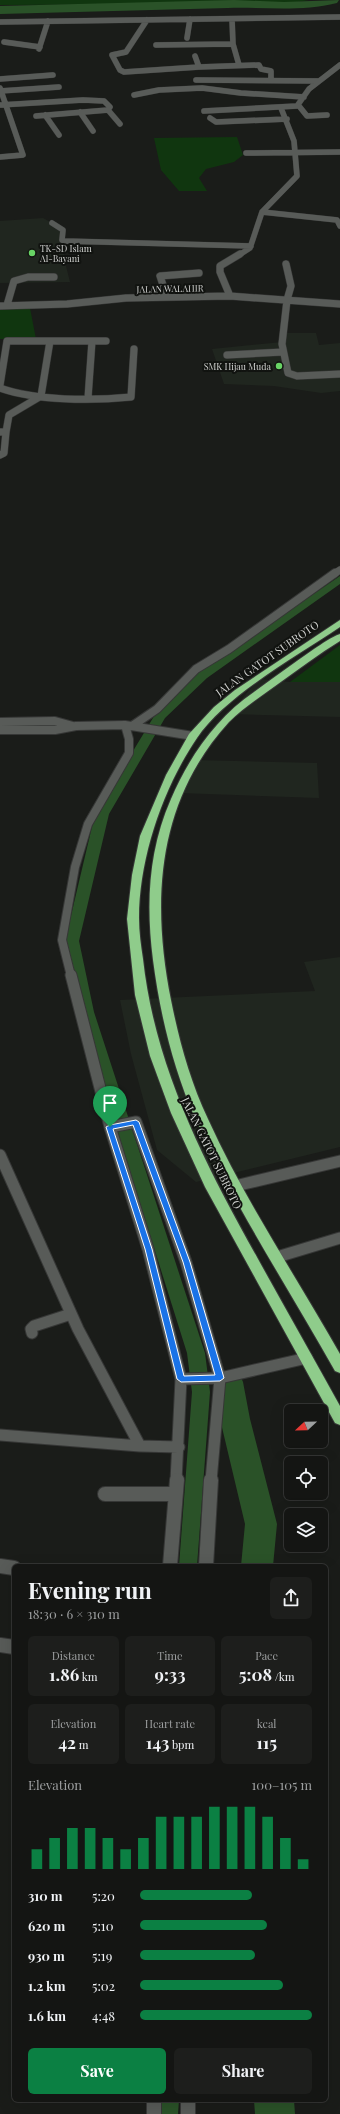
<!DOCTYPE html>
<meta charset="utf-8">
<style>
body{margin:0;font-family:"Playfair Display",serif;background:#1d1e1c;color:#f1f3f6;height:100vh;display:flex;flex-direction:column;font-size:15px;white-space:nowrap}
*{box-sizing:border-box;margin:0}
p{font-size:13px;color:#9d9fa0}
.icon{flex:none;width:22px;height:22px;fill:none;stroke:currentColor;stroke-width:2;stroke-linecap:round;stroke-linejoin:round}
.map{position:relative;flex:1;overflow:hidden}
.details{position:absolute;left:12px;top:1564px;width:316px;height:538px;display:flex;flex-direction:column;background:#141513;border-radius:6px;box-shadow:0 4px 16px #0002,0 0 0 1px #333433}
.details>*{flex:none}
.needle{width:26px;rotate:248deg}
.tools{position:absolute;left:284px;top:1404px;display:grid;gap:8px}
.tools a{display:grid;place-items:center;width:44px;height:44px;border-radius:6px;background:#141513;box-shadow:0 4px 16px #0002,0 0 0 1px #333433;font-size:20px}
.pin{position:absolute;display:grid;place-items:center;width:34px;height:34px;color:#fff;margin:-41px -17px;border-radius:50% 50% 50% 0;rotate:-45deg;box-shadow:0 0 4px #0007}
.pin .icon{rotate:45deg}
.round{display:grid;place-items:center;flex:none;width:42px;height:42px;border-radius:6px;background:#1d1e1c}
.summary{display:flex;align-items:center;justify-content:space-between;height:68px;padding:0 16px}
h1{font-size:22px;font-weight:700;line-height:30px}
.stats{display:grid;grid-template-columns:repeat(3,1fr);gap:6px;height:68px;padding:4px 16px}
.stats div{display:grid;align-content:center;border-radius:6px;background:#1d1e1c;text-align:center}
.stats b{font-size:17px;font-weight:700}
.stats small{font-size:11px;font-weight:400}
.stats p{font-size:11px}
.chart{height:112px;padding:8px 16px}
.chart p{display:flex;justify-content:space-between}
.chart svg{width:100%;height:72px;margin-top:4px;stroke:#0b8043;stroke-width:6}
.button{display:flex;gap:8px;margin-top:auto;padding:8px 16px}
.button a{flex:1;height:46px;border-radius:6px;background:#0b8043;color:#fff;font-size:16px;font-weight:700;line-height:46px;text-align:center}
.button a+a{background:#1d1e1c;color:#f1f3f6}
ul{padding:0 16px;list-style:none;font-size:13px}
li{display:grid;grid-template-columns:64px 48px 1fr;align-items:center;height:30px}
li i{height:10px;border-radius:5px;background:#0b8043}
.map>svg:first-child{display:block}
.built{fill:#20261f}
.green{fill:#10360f}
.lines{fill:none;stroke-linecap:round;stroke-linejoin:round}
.canal{fill:#2a5228;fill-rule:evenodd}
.river{fill:#2a5228;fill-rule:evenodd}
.minor-far4-casing{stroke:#363736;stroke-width:6}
.minor-far3-casing{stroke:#363736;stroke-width:8}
.minor-far2-casing{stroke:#363736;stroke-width:10}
.minor-far1-casing{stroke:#363736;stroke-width:13}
.minor-casing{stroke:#363736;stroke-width:16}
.highway-casing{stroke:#363736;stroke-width:2}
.minor-far4{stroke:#585b58;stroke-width:5.5}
.minor-far3{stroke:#585b58;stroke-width:7}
.minor-far2{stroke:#585b58;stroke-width:8}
.minor-far1{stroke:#585b58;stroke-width:11}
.minor{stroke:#585b58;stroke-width:14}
.highway{fill:#8fcc8b;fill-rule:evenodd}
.route{fill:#1a73e8;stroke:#fff;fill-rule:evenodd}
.poi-dot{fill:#68d465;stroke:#111310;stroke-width:1.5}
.labels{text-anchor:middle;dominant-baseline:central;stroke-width:4;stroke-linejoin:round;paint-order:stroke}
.far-poi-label{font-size:9px;fill:#d1d2d0;stroke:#111310;text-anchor:start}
.far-street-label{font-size:9px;fill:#d1d2d0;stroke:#111310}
.street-label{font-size:11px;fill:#d1d2d0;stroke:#111310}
</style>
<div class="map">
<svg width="340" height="2114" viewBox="0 0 340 2114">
<rect width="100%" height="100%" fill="#1a1c19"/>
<path class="built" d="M43 218 65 230 64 258 70 282 0 283V221Z
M279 333H316L319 345 340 343V391L321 393 274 386 224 384 212 349 282 342Z
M258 679 290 682H340V717L230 714Z
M194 760 317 763 319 798 180 793Z
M340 957V1147L196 1182 157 1150 131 1054 120 1000 315 991 304 962Z"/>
<path class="green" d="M0 0H309L285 4 0 5Z
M237 137 243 155 234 162 206 169 199 178 207 191H179L161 170 154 138Z
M0 308H30L36 339H0Z
M340 645V682H290Z"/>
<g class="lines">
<path class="canal" d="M340 576V584L207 678 165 718 109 814 79 941 94 1012 205 1353 210 1392 197 1566H179L192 1392 187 1353 80 1012 65 941 95 814 156 713 199 672Z
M157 2100H179L178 2114H156Z"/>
<path class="river" d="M234 0 284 2 339 0 337 3C301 12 266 7 228 8 152 10 76 12 0 14V6Z
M228 1370 239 1373 243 1382 250 1419 277 1524 273 1566H241L245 1524 220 1419 213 1382 217 1373Z
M254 2100H294L295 2114H255Z"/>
<defs>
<path id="minor-far4" d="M232 19 233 44 239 65
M147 20 126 52 112 55 120 70 124 72 199 67
M0 22 340 17
M187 38 190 19
M4 42 40 47
M156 45 233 44
M39 49 48 21
M195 56 199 67 259 65 261 69 271 71V80
M0 79 53 75
M196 80 319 81
M0 88 23 155 0 157
M0 91 59 87
M134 95 159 90 202 88 241 93 304 97
M0 105 83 100 104 101 110 107 108 110 36 116
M299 106 307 116 327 115
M108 110 120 124
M204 111 297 106 309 89 340 65
M80 112 93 131
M45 115 59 135
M210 118 216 122 287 119
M246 153 340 152
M262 212 337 220 340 226
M52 223 63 230 62 240 64 241 251 246
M239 255 250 248 262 212 297 176 294 141 281 108"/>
<path id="minor-far3" d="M286 264 291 286 287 300 282 344 288 373 297 376 340 374
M230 296 220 272V266L240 254
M167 297 160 276 199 273
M7 305 14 281 28 277H54
M0 306 67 304 126 298 230 296 340 304
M227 355 283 352
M0 385 7 341H50
M0 388C37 401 92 401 131 397L134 349
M41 396 50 341H106
M88 398 92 341
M0 432H6L9 415 41 396
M0 455 4 453 6 432
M334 574 340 570"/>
<path id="minor-far2" d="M0 722 55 721 73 726
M132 726 157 709 196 669 229 649 335 573
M0 730H55L76 726 125 725 193 736
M71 976 62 940 75 867 88 824 129 753V739L125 725"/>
<path id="minor-far1" d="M71 975 110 1127 148 1249 181 1379 176 1481
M110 1127 136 1122 186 1262 220 1378 211 1481
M0 1155 78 1329 140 1446
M235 1186 340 1161
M277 1257 340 1238
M32 1333 31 1329 34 1326 71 1314
M181 1379 220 1378 307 1358
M0 1435 140 1446 179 1447"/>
<path id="minor" d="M105 1494H174
M0 1566 14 1568
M170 1566 177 1480
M206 1566 211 1480
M0 1645 14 1647
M154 2100V2114
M188 2100V2114"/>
<path id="highway" d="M340 620V627C297 656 225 696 197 738 163 788 139 858 139 918 139 932 141 946 143 959 155 1068 205 1164 258 1259 285 1308 313 1357 340 1406V1425L335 1423 205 1187 171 1113 150 1056 135 995 127 919 132 875 140 836 166 775 189 734 214 707 235 690Z
M340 634V641C319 654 299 669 278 684 262 696 244 707 229 722 157 801 151 900 171 1000 179 1040 190 1081 208 1119 245 1201 296 1276 340 1354V1373L335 1371C288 1287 234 1206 195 1118 173 1068 160 1014 153 960 146 905 148 851 171 799 189 757 216 718 254 692 274 677 294 663 314 649 322 644 331 637 340 634Z"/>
</defs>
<use href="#minor-far4" class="minor-far4-casing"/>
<use href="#minor-far3" class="minor-far3-casing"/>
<use href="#minor-far2" class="minor-far2-casing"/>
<use href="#minor-far1" class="minor-far1-casing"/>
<use href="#minor" class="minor-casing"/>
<use href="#highway" class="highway-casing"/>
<use href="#minor-far4" class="minor-far4"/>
<use href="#minor-far3" class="minor-far3"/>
<use href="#minor-far2" class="minor-far2"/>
<use href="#minor-far1" class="minor-far1"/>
<use href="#minor" class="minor"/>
<use href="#highway" class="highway"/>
</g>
<path class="route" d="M136 1120 139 1122 190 1262 224 1378 220 1381 181 1382 177 1379 145 1249 106 1127 110 1125ZM133 1125 183 1262 215 1375 184 1376 152 1249 113 1129Z"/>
<g class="poi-dot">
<circle cx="32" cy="253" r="4"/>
<circle cx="279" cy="366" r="4"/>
</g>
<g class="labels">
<g class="far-poi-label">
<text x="40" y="248">TK-SD Islam<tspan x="40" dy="10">Al-Bayani</tspan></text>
<text x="271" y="366" text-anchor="end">SMK Hijau Muda</text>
</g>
<g class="far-street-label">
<text transform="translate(170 288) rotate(-1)">JALAN WALAHIR</text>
</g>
<g class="street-label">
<text transform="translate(267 658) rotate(-35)">JALAN GATOT SUBROTO</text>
<text transform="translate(212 1153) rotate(64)">JALAN GATOT SUBROTO</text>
</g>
</g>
</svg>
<div class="tools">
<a><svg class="needle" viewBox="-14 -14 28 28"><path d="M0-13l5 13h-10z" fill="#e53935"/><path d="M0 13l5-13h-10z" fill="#9d9fa0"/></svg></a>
<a><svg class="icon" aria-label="locate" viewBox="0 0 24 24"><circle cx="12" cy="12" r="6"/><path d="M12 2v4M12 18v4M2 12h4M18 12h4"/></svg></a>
<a><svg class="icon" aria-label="layers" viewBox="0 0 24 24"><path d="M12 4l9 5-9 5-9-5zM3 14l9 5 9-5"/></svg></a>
</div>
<div class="pin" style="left:110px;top:1127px;background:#1e9e55"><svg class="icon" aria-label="arrive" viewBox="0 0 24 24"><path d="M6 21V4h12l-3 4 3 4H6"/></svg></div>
<section class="details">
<div class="summary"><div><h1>Evening run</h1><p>18:30 · 6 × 310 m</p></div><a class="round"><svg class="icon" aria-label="share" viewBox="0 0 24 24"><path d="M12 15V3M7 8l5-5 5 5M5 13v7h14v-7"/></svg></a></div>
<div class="stats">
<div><p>Distance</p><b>1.86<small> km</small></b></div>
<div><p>Time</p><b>9:33</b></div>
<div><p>Pace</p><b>5:08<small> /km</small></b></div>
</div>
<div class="stats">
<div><p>Elevation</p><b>42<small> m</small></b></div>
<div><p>Heart rate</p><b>143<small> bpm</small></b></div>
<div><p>kcal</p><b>115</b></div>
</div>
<div class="chart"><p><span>Elevation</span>100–105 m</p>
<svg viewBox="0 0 160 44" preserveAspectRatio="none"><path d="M5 44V32M15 44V25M25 44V19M35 44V19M45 44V25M55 44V32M65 44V25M75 44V12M85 44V12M95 44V12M105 44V6M115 44V6M125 44V6M135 44V12M145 44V25M155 44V38"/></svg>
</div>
<ul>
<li><b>310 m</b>5:20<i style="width:65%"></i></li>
<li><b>620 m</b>5:10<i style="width:74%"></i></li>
<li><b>930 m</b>5:19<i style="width:67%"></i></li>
<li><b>1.2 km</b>5:02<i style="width:83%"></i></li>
<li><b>1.6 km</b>4:48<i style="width:100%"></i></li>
</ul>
<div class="button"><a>Save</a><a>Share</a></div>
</section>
</div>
